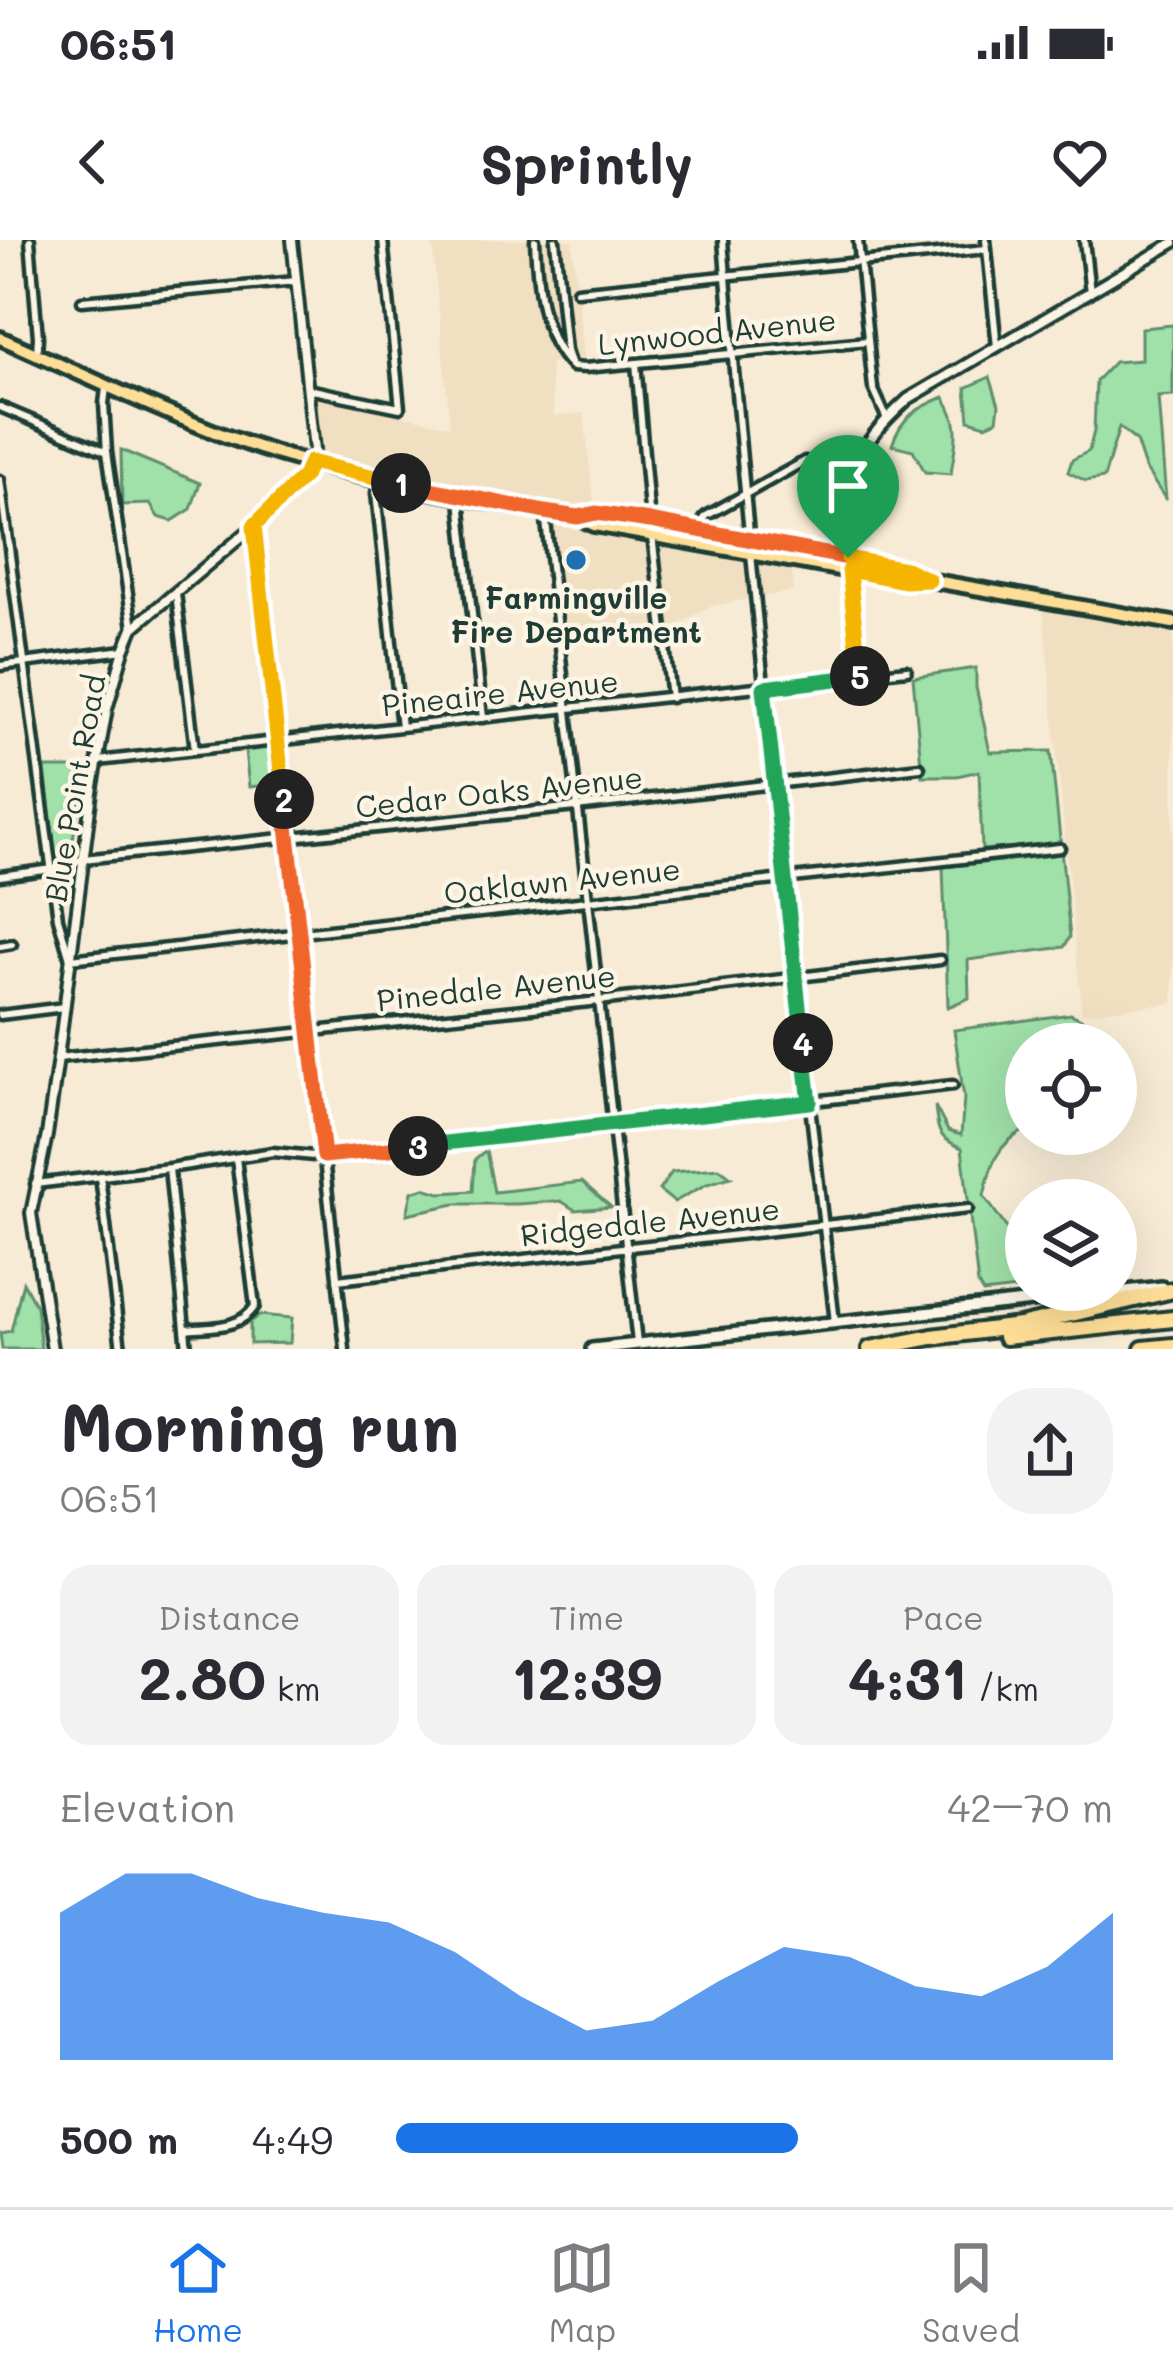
<!DOCTYPE html>
<meta charset="utf-8">
<style>
body{margin:0;font-family:Mali,sans-serif;background:#f2f2f3;color:#2b2b33;height:100vh;display:flex;flex-direction:column;font-size:45px;white-space:nowrap}
*{box-sizing:border-box;margin:0}
p{font-size:39px;color:#7c7c81}
.icon{flex:none;width:66px;height:66px;fill:none;stroke:currentColor;stroke-width:2;stroke-linecap:round;stroke-linejoin:round}
.map{position:relative;height:1109px;overflow:hidden}
.details{display:flex;flex-direction:column;background:#fff;flex:1}
.details>*{flex:none}
.controls{position:absolute;left:1005px;top:783px;display:grid;gap:24px}
.controls a{display:grid;place-items:center;width:132px;height:132px;border-radius:50%;background:#fff;box-shadow:0 12px 48px #0002;font-size:60px}
.pin{position:absolute;display:grid;place-items:center;width:102px;height:102px;color:#fff;margin:-123px -51px;border-radius:50% 50% 50% 0;rotate:-45deg;box-shadow:0 0 12px #0007}
.pin .icon{rotate:45deg}
.km{position:absolute;width:60px;height:60px;margin:-30px;border-radius:50%;background:#222;color:#fff;font-size:33px;line-height:60px;text-align:center}
.round{display:grid;place-items:center;flex:none;width:126px;height:126px;border-radius:48px;background:#f2f2f3}
.headline{display:flex;align-items:center;justify-content:space-between;height:204px;padding:0 60px}
h1{font-size:66px;font-weight:700;line-height:90px}
.figures{display:grid;grid-template-columns:repeat(3,1fr);gap:18px;height:204px;padding:12px 60px}
.figures div{display:grid;align-content:center;border-radius:30px;background:#f2f2f3;text-align:center}
.figures b{font-size:60px;font-weight:700}
.figures small{font-size:33px;font-weight:400}
.figures p{font-size:33px}
.chart{height:336px;padding:24px 60px}
.chart p{display:flex;justify-content:space-between}
.chart svg{width:100%;height:216px;margin-top:12px;fill:#1a73e8;opacity:.7}
ul{padding:0 60px;list-style:none;font-size:39px}
li{display:grid;grid-template-columns:192px 144px 1fr;align-items:center;height:90px}
li i{height:30px;border-radius:15px;background:#1a73e8}
.status{display:flex;justify-content:space-between;align-items:center;height:84px;padding:0 60px;background:#fff;direction:ltr}
.status svg{height:33px;fill:currentColor}
header{display:flex;justify-content:space-between;align-items:center;height:156px;padding:0 60px;background:#fff;font-size:54px;font-weight:700}
.menu{display:flex;justify-content:space-around;align-items:center;height:168px;border-top:3px solid #e1e1e2;background:#fff;font-size:33px;color:#7c7c81}
.menu a{display:grid;justify-items:center;gap:6px}
.menu .selected{color:#1a73e8}
.map>svg:first-child{display:block}
.built{fill:#f1dfc2}
.green{fill:#a0e0a9;stroke:#608e6e;stroke-width:3}
.lines{fill:none;stroke-linecap:round;stroke-linejoin:round}
.minor-casing{stroke:#1f3d34;stroke-width:15}
.tertiary-casing{stroke:#1f3d34;stroke-width:16}
.secondary-casing{stroke:#1f3d34;stroke-width:18}
.primary-casing{stroke:#1f3d34;stroke-width:20}
.motorway-casing{stroke:#1f3d34;stroke-width:22}
.minor{stroke:#fcf5e5;stroke-width:6}
.tertiary{stroke:#fcf5e5;stroke-width:8}
.secondary{stroke:#fcf5e5;stroke-width:9}
.primary{stroke:#fede96;stroke-width:10}
.motorway{stroke:#fede96;stroke-width:14}
.split-1-casing{stroke:#fff;stroke-width:24}
.split-2-casing{stroke:#fff;stroke-width:24}
.split-3-casing{stroke:#fff;stroke-width:24}
.split-4-casing{stroke:#fff;stroke-width:24}
.split-5-casing{stroke:#fff;stroke-width:24}
.split-6-casing{stroke:#fff;stroke-width:24}
.split-1{stroke:#f0652b;stroke-width:15}
.split-2{stroke:#f5b400;stroke-width:15}
.split-3{stroke:#f0652b;stroke-width:15}
.split-4{stroke:#22a559;stroke-width:15}
.split-5{stroke:#22a559;stroke-width:15}
.split-6{stroke:#f5b400;stroke-width:15}
.poi-dot{fill:#1f6fb2;stroke:#fcf5e5;stroke-width:4.5}
.labels{text-anchor:middle;dominant-baseline:central;stroke-width:9;stroke-linejoin:round;paint-order:stroke}
.street-label{font-size:30px;fill:#1f3d34;stroke:#fcf5e5}
.poi-label{font-size:30px;font-weight:bold;fill:#1f3d34;stroke:#fcf5e5}
</style>
<div class="status"><b>06:51</b><svg viewBox="0 0 49 12"><path d="M0 12V9h3v3zM5 12V6h3v6zM10 12V3h3v9zM15 12V0h3v12zM26 1h20v11H26zM47 4h2v5h-2z"/></svg></div>
<header><svg class="icon" aria-label="back" viewBox="0 0 24 24"><path d="M15 5l-7 7 7 7"/></svg>Sprintly<svg class="icon" aria-label="heart" viewBox="0 0 24 24"><path d="M12 20l-8-8c-3-5 5-10 8-4 3-6 11-1 8 4z"/></svg></header>
<div class="map">
<svg width="1173" height="1109" viewBox="0 0 1173 1109">
<rect width="100%" height="100%" fill="#f7ebd5"/>
<filter id="ink" filterUnits="userSpaceOnUse"><feTurbulence type="fractalNoise" baseFrequency=".00833" numOctaves="2"/><feDisplacementMap in="SourceGraphic" scale="24" xChannelSelector="R" yChannelSelector="G"/><feConvolveMatrix kernelMatrix="1 2 1 2 8 2 1 2 1" color-interpolation-filters="sRGB"/></filter>
<g filter="url(#ink)">
<path class="built" d="M432 0H572L584 119 550 123V131L554 176 584 173 595 272 792 321 793 351 712 366 666 391 611 397 610 388 564 393 549 278 315 213 311 155 450 186Z
M1043 369 1173 392V763L1082 773Z"/>
<path class="green" d="M1173 85V156L1158 157 1166 260 1145 228 1136 201 1119 187 1104 238 1086 241 1068 232 1072 220 1089 211 1094 191 1096 141 1114 122 1141 120V88Z
M990 137 999 165 997 180 986 185 969 180 966 148Z
M944 157C963 187 955 202 951 234L925 232 913 210 892 205C901 176 918 168 944 157Z
M121 210 200 243 191 269 172 281 158 277 150 264 122 265Z
M976 428V447L990 512 1051 511 1070 697 1064 707 968 720 969 758 948 767 943 627 1020 619 1018 607 982 610 979 531 957 536H922L913 437Z
M267 508 272 511 275 544 249 547 245 511Z
M45 528H85L70 617 56 620Z
M1071 774 1083 780 1084 804H1026V890C996 903 990 928 984 956L1011 994 1026 1007V1048L983 1053 978 1045 962 908C937 898 938 891 935 866L948 891 961 895 964 858 954 790Z
M486 910 494 952 582 942 611 967 575 970 561 961 517 964H455L407 974 412 952 424 948 440 953 473 951 475 919Z
M719 928 731 937 707 944 674 962 659 950 672 932Z
M23 1042 36 1066 41 1109H2L0 1093 11 1091Z
M260 1075 292 1078 290 1103 250 1104V1082Z"/>
<g class="lines">
<defs>
<path id="minor" d="M30 0 38 97 37 114
M535 0C537 43 540 95 572 127L585 128 867 101
M555 0 566 111 570 123
M723 0C752 361 793 722 835 1082
M858 0 873 148 887 179
M986 0 997 107
M1084 0 1090 53
M577 51 986 9
M82 61 296 41
M636 123 650 282
M106 148 104 164 107 212 133 388
M308 149 400 168 383 0
M0 167 107 212
M0 240 58 678 70 719 1060 608
M378 242 376 253 401 487
M460 260 483 478
M545 272 637 1103
M254 286 345 1109
M697 290 706 276 805 221
M652 295 671 458
M849 332 860 436
M176 353 195 510
M0 426 124 410
M98 521 907 430
M0 636 53 629 83 619 576 567 920 527
M0 706 12 704
M0 775 64 767
M58 818 599 761 940 720
M169 928 187 1109
M100 936 121 1109
M35 944 169 928 273 912 324 917 953 845
M337 1040 968 969
M185 1089C211 1086 240 1090 255 1066L236 918"/>
<path id="tertiary" d="M848 318C843 239 849 213 908 159L1173 3
M52 1109 31 973 47 895 58 818 92 552 107 469 124 410 133 388 254 286 305 235 314 210 292 0"/>
<path id="secondary" d="M592 1109 1162 1047"/>
<path id="primary" d="M0 98C76 131 151 168 228 197 338 237 463 259 578 277L594 285 905 341 929 340 1173 383
M578 277 596 273 748 299 906 329 927 339"/>
<path id="motorway" d="M1005 1097 1173 1079
M870 1109 932 1097 1020 1086 1173 1050
M1143 1109 1173 1106"/>
</defs>
<use href="#minor" class="minor-casing"/>
<use href="#tertiary" class="tertiary-casing"/>
<use href="#secondary" class="secondary-casing"/>
<use href="#primary" class="primary-casing"/>
<use href="#motorway" class="motorway-casing"/>
<use href="#minor" class="minor"/>
<use href="#tertiary" class="tertiary"/>
<use href="#secondary" class="secondary"/>
<use href="#primary" class="primary"/>
<use href="#motorway" class="motorway"/>
</g>
</g>
<g class="lines" filter="url(#ink)">
<defs>
<path id="split-1" d="M401 243 545 272 578 277 596 273 650 281 848 318"/>
<path id="split-2" d="M284 559 254 286 305 235 310 222 401 243"/>
<path id="split-3" d="M284 559 324 916 418 906"/>
<path id="split-4" d="M418 906 810 862 803 803"/>
<path id="split-5" d="M803 803 764 448 860 436"/>
<path id="split-6" d="M848 318 906 329 929 340 904 341 849 330 860 436"/>
</defs>
<use href="#split-1" class="split-1-casing"/>
<use href="#split-2" class="split-2-casing"/>
<use href="#split-3" class="split-3-casing"/>
<use href="#split-4" class="split-4-casing"/>
<use href="#split-5" class="split-5-casing"/>
<use href="#split-6" class="split-6-casing"/>
<use href="#split-1" class="split-1"/>
<use href="#split-2" class="split-2"/>
<use href="#split-3" class="split-3"/>
<use href="#split-4" class="split-4"/>
<use href="#split-5" class="split-5"/>
<use href="#split-6" class="split-6"/>
</g>
<circle class="poi-dot" cx="576" cy="320" r="12"/>
<g class="labels">
<g class="street-label">
<text transform="translate(717 91) rotate(-6)">Lynwood Avenue</text>
<text transform="translate(500 452) rotate(-6)">Pineaire Avenue</text>
<text transform="translate(74 548) rotate(-80)">Blue Point Road</text>
<text transform="translate(499 551) rotate(-6)">Cedar Oaks Avenue</text>
<text transform="translate(562 640) rotate(-6)">Oaklawn Avenue</text>
<text transform="translate(496 747) rotate(-6)">Pinedale Avenue</text>
<text transform="translate(650 981) rotate(-6)">Ridgedale Avenue</text>
</g>
<g class="poi-label">
<text x="576" y="357">Farmingville<tspan x="576" dy="34">Fire Department</tspan></text>
</g>
</g>
</svg>
<div class="controls">
<a><svg class="icon" aria-label="locate" viewBox="0 0 24 24"><circle cx="12" cy="12" r="6"/><path d="M12 2v4M12 18v4M2 12h4M18 12h4"/></svg></a>
<a><svg class="icon" aria-label="layers" viewBox="0 0 24 24"><path d="M12 4l9 5-9 5-9-5zM3 14l9 5 9-5"/></svg></a>
</div>
<div class="pin" style="left:848px;top:318px;background:#1e9e55"><svg class="icon" aria-label="arrive" viewBox="0 0 24 24"><path d="M6 21V4h12l-3 4 3 4H6"/></svg></div>
<b class="km" style="left:401px;top:243px">1</b>
<b class="km" style="left:284px;top:559px">2</b>
<b class="km" style="left:418px;top:906px">3</b>
<b class="km" style="left:803px;top:803px">4</b>
<b class="km" style="left:860px;top:436px">5</b>
</div>
<section class="details">
<div class="headline"><div><h1>Morning run</h1><p>06:51</p></div><a class="round"><svg class="icon" aria-label="share" viewBox="0 0 24 24"><path d="M12 15V3M7 8l5-5 5 5M5 13v7h14v-7"/></svg></a></div>
<div class="figures">
<div><p>Distance</p><b>2.80<small> km</small></b></div>
<div><p>Time</p><b>12:39</b></div>
<div><p>Pace</p><b>4:31<small> /km</small></b></div>
</div>
<div class="chart"><p><span>Elevation</span>42–70 m</p>
<svg viewBox="0 0 160 44" preserveAspectRatio="none"><path d="M0 44V14L10 6L20 6L30 11L40 14L50 16L60 22L70 31L80 38L90 36L100 28L110 21L120 23L130 29L140 31L150 25L160 14V44z"/></svg>
</div>
<ul>
<li><b>500 m</b>4:49<i style="width:56%"></i></li>
</ul>
</section>
<nav class="menu">
<a class="selected"><svg class="icon" aria-label="home" viewBox="0 0 24 24"><path d="M3 11l9-7 9 7M6 9v11h12V9"/></svg>Home</a>
<a><svg class="icon" aria-label="map" viewBox="0 0 24 24"><path d="M3 6l6-2 6 2 6-2v14l-6 2-6-2-6 2zM9 4v14M15 6v14"/></svg>Map</a>
<a><svg class="icon" aria-label="saved" viewBox="0 0 24 24"><path d="M7 4h10v16l-5-4-5 4z"/></svg>Saved</a>
</nav>
